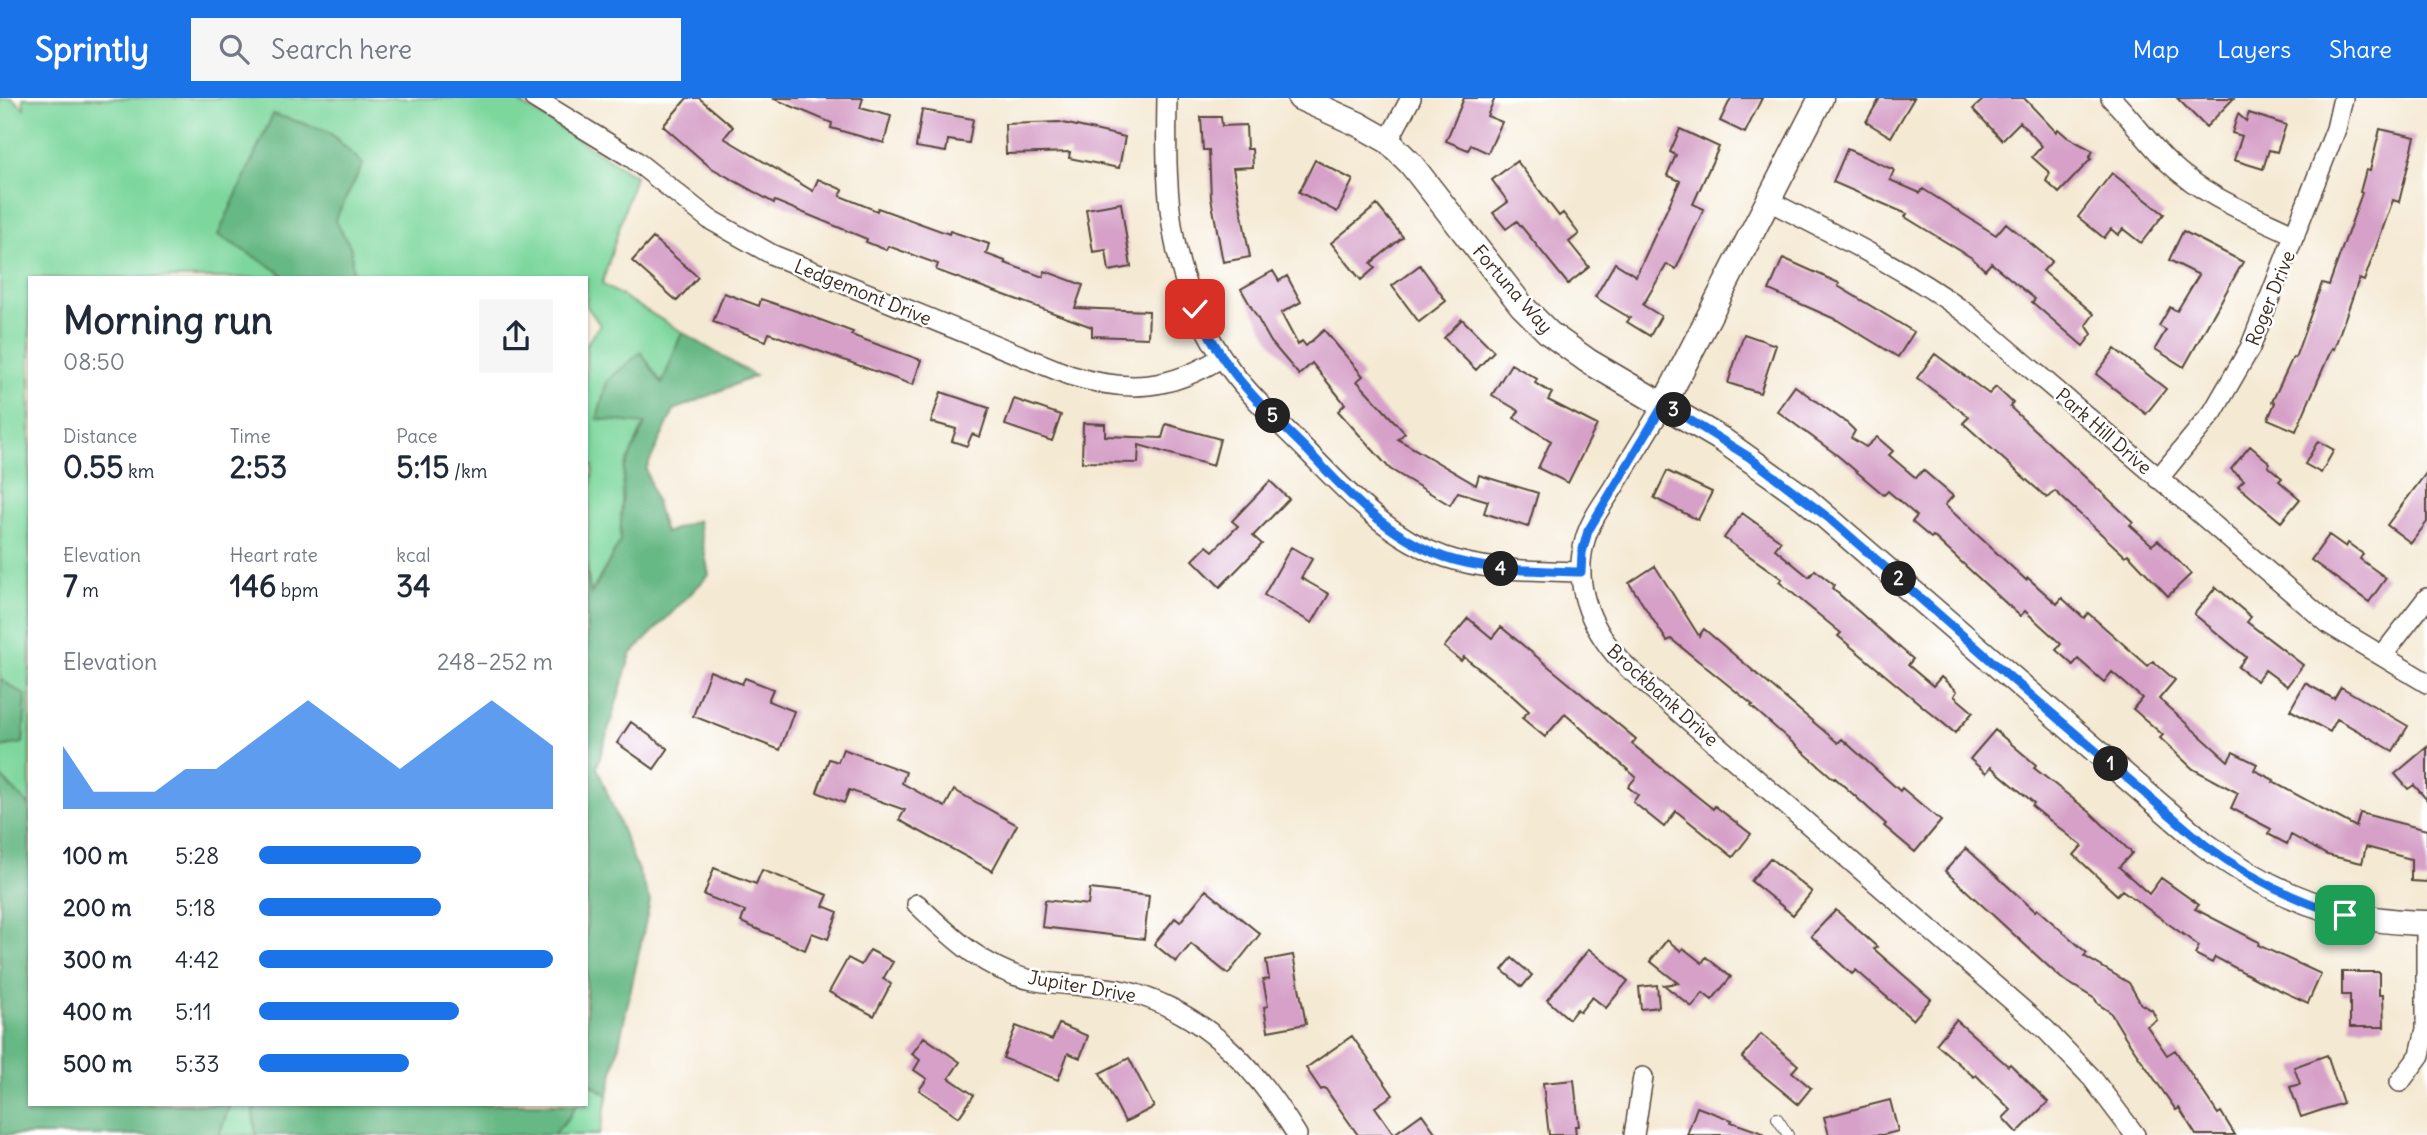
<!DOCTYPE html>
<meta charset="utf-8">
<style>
body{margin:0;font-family:Delius,sans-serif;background:#f6f6f7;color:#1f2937;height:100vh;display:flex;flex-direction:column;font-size:26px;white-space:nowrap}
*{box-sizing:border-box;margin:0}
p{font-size:23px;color:#747a83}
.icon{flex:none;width:38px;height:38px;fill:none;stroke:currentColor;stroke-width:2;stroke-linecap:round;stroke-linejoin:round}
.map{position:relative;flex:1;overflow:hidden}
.side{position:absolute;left:28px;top:178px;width:560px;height:830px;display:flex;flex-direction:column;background:#fff;border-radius:0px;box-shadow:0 2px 5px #0004}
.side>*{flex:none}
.pin{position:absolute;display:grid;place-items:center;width:60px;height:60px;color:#fff;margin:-30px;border-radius:14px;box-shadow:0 4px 10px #0006}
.km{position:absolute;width:35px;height:35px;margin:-18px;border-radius:50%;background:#222;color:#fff;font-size:19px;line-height:35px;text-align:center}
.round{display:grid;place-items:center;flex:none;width:74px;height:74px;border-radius:0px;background:#f6f6f7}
.summary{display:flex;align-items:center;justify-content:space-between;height:119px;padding:0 35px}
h1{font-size:38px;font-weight:700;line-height:52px}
.stats{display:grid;grid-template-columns:repeat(3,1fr);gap:10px;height:119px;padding:7px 35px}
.stats div{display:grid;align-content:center}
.stats b{font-size:30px;font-weight:700}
.stats small{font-size:19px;font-weight:400}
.stats p{font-size:19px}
.chart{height:196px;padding:14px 35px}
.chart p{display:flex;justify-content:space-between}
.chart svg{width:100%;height:126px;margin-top:7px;fill:#1a73e8;opacity:.7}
ul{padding:0 35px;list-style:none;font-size:23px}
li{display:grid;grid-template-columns:112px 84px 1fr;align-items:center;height:52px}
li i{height:18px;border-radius:9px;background:#1a73e8}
header{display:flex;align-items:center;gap:42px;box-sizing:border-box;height:98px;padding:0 35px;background:#1a73e8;color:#fff}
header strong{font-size:33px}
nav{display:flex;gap:38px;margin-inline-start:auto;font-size:24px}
.search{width:490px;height:63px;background:#f6f6f7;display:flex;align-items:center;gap:18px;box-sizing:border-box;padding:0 24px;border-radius:0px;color:#747a83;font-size:26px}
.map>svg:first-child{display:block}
.green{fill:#7dd79d;stroke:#5c805e;stroke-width:2}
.forest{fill:#66b884;stroke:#507151;stroke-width:2}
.building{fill:#d6a0c8}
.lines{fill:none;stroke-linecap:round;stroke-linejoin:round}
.service-casing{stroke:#574739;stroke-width:12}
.minor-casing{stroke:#574739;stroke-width:22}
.tertiary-casing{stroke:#574739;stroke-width:27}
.service{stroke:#fff;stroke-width:10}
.minor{stroke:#fff;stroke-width:19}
.tertiary{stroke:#fff;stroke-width:24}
.route-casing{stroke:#fff;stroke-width:14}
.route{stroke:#1a73e8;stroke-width:9}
.labels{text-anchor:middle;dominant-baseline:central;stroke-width:5;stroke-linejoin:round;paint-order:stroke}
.street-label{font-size:19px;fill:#3b2a1e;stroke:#fff}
</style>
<header>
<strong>Sprintly</strong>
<div class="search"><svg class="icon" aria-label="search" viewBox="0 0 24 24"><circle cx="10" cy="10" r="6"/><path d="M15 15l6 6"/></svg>Search here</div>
<nav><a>Map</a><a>Layers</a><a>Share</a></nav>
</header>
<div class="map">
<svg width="2427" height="1037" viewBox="0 0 2427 1037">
<rect width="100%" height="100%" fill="#fff"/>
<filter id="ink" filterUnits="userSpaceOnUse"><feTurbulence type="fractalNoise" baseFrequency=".0143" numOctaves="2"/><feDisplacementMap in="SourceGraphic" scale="14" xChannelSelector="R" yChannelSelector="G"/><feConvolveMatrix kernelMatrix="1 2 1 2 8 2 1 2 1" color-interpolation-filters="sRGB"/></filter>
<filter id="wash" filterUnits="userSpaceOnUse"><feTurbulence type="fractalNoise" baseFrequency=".00686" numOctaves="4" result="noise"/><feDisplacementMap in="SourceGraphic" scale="28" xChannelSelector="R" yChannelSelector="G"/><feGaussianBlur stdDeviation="1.57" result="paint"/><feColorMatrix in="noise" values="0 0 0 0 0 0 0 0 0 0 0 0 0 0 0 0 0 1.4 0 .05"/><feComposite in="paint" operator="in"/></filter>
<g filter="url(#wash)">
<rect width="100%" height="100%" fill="#f4e9d3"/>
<path class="green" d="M0 0H12L24 10 23 0H512L635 78 602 186 682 234 662 287 624 371 620 444 590 497C584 453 588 412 593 368L586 365V247L600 227 586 207V180H353L351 150 335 122 278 173 285 180H30V708L0 678V649L23 645 26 598 0 581Z
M587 984 608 997 599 1037H553L570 1018 576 1006H586Z
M230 1006H257L253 1014 256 1037H219Z"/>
<path class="forest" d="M273 16 328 33 363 66 335 122 351 150 353 180H285L278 173 218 137Z
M682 234 755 278 674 312 646 371 665 435 698 422 709 477 631 556 597 669 650 803 608 997 588 984 586 985V468L591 496 620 444 624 371 645 326 597 321 607 283 641 254 662 286Z
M0 581 26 598 23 645 0 649Z
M0 678 30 708V1006H230L219 1037H0Z
M257 1006H576L570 1018 553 1037H256L253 1014Z"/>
<g id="blocks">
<path class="building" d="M687 0H699L733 29 724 40 813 93 818 81 843 92 840 98 877 113 878 110 949 136 950 133 989 146 986 156 1005 163V165L1043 179 1045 173 1083 187 1075 210 1149 213 1148 240 1092 238V229L936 172 938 166 888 148 886 152 866 144 867 141 775 103 774 105 710 69 663 28Z
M772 0H863L860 10 891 18 884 45 831 30 832 25Z
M1464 0H1495L1487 18 1502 24 1488 55 1471 47 1468 52 1446 43Z
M1731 0H1762L1745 35 1720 23Z
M1880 0H1914L1891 39 1866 24Z
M1985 0H2024L2056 34 2058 31 2067 39 2093 53 2089 60 2091 61 2059 95 2046 83 2050 75 2032 59 2042 48 2020 24 2002 42 1973 11Z
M2177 0H2234L2206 29Z
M922 12 973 21 969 45 948 42 946 54 916 49Z
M2249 15 2286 27 2277 54 2269 52 2263 71 2234 62 2242 38 2232 35 2238 16 2246 23Z
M1201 19H1221L1222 28 1246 27 1247 51H1252L1253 69 1233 70 1250 159 1223 164 1211 100 1209 52H1203Z
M1059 24 1125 39 1119 70 1069 60 1070 54 1006 56 1005 26Z
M1680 31 1719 49 1693 106 1704 111 1676 171 1667 166 1643 207 1661 218 1650 238 1627 224 1630 220 1595 199 1615 165 1636 178 1680 83 1667 77 1676 57 1670 54Z
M2380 31 2415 39 2399 104 2393 102 2364 183 2359 181 2334 251 2332 250 2296 333 2268 321 2275 305 2272 304 2293 259 2295 260 2322 185 2329 187 2362 95 2360 94 2366 72 2370 73Z
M1847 51 1894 72 1890 82 1920 95 1923 91 1996 137 2006 125 2052 163 2043 173 2094 216 2086 227 2092 236 2083 248 2032 204 2035 201 1991 165 1985 172 1972 160 1905 119 1907 116 1833 84Z
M1315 62 1353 82 1337 114 1299 94Z
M1517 63 1559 118 1563 115 1579 136 1569 144 1589 169 1568 186 1517 123 1506 131 1493 115 1508 104 1492 82Z
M2112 75 2164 116 2141 145 2123 131 2118 137 2111 131 2104 140 2078 119Z
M1121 105 1131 169 1109 173 1106 152 1093 154 1086 111Z
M1377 107 1403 139 1371 165 1375 170 1361 182 1331 145Z
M2183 133 2243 164 2184 269 2155 251 2166 232 2159 228 2170 209 2177 213 2199 177 2169 162Z
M653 140 698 179 677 203 632 163Z
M1783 160 1839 185 1838 188 1914 234 1898 259 1837 222 1769 192Z
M1420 167 1446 203 1419 224 1392 188Z
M1273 173 1279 183 1287 178 1301 204 1281 215 1298 247 1302 243 1306 248 1324 232 1363 278 1357 283 1405 335 1398 341 1476 387 1479 377 1538 395 1528 429 1484 415 1488 403 1458 394 1450 407 1390 371 1338 313 1345 306 1312 265 1299 277 1271 244 1241 191Z
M724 195 759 208 761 201 799 214 853 234 851 237 921 262 913 287 769 235 766 243 713 224Z
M1462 221 1494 253 1476 272 1444 240Z
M1744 236 1776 247 1760 295 1728 285Z
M2115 251 2166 291 2146 316 2096 276Z
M1935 256 1989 296 1996 289 2013 305 2010 309 2133 424 2130 427 2152 447 2158 442 2191 476 2168 498 2128 456 2125 458 2055 393 2047 400 1963 325 1969 319 1917 280Z
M1511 266 1537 281 1535 285 1552 295 1548 302 1597 327 1568 385 1538 370 1551 343 1514 320 1519 313 1492 297Z
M1795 288 1848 326 1855 333 1851 340 1866 349 1877 339 1893 353 1889 357 1916 380 1923 372 1953 398 1945 407 2026 482 2028 480 2057 506 2062 500 2084 520 2088 515 2148 568 2153 563 2175 582 2159 601 2228 663 2233 654 2257 666 2254 672 2274 682 2273 684 2356 729 2360 715 2427 732V784L2411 783V761L2366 749 2362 765 2327 757 2291 737 2287 746 2268 736 2271 731 2231 710 2238 695 2193 671 2160 640 2163 637 2133 611 2142 600 2112 574 2104 584 2078 561 2073 567 2056 552 2061 546 2025 513 2020 518 1933 438 1931 440 1912 424 1917 418 1888 393 1884 397 1837 357 1777 313Z
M941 294 989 310 980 339 972 336 967 348 952 343 956 331 931 324Z
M1014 301 1061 317 1052 343 1005 327Z
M1083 325 1105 326V338L1162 340 1166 326 1220 341 1213 368 1139 347 1138 365 1082 364Z
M2318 343 2334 352 2321 375 2305 366Z
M2250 348 2270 365 2268 368 2282 380 2279 383 2300 401 2281 424 2238 388 2244 382 2231 371Z
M1667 373 1712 394 1698 422 1654 400Z
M2427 374V424L2411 445 2387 427Z
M1270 383 1289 401 1253 438 1262 446 1220 489 1193 462 1207 448 1213 453 1238 428 1232 423Z
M1742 415 1781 443 1775 451 1809 479 1815 472 1834 487 1832 490 1913 561 1908 567 1933 588 1941 579 1957 593 1954 598 1973 614 1955 635 1838 538 1841 535 1779 484 1782 481 1724 440Z
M2329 437 2346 449 2348 445 2363 456 2360 461 2386 480 2369 504 2311 462Z
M1291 449 1312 461 1301 480 1329 496 1312 525 1264 497Z
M1655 468 1699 538 1704 531 1838 645 1842 641 1900 693 1902 690 1941 723 1915 754 1884 728 1886 726 1835 680 1834 681 1751 608 1753 607 1671 541 1667 543 1629 485Z
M2216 489 2251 519 2247 524 2303 567 2287 588 2265 572 2257 583 2238 569 2246 559 2194 516Z
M1468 520 1492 540 1501 529 1636 641 1632 646 1713 711 1715 708 1751 736 1733 759 1676 713 1664 729 1633 704 1638 697 1628 689 1636 679 1565 616 1545 639 1522 620 1529 613 1508 594 1464 559 1461 563 1444 549Z
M710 573 742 586 745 580 773 591 768 603 794 613 780 652 693 618Z
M2305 585 2334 601 2341 589 2408 628 2393 653 2337 621 2330 634 2290 612Z
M631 624 668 651 654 671 617 645Z
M1995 632 2036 667 2034 670 2091 715 2132 755 2119 769 2149 796 2161 780 2199 807 2195 811 2259 844 2258 847 2321 876 2308 905 2260 883 2215 859 2212 865 2195 856 2199 848 2122 792 2117 797 2074 757 2082 748 2032 708 2034 705 1991 669 1986 675 1970 661Z
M2427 649V702L2414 687 2408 691 2395 676Z
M843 651 906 674 902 685 945 709 954 692 1017 727 992 773 899 722 905 712 849 692 844 705 817 694 829 661 838 664Z
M1966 750 2035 813 2037 811 2087 855 2084 858 2129 885 2141 906 2152 912 2157 922 2147 928 2167 957 2175 952 2218 1016 2221 1014 2235 1037H2196L2179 1010 2176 1012 2126 940 2110 914 2098 906 2095 901 2061 880 1945 773Z
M1770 760 1812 794 1793 817 1751 783Z
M714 770 756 786 762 772 828 797 823 808 838 814 828 841 812 835 805 852 741 824 745 813 704 797Z
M1090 791 1149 798 1144 841 1042 829 1045 802 1088 807Z
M1206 792 1260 836 1228 876 1191 846 1176 864 1154 846 1175 820 1180 824Z
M1836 812 1877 849 1874 851 1931 901 1913 922 1856 872 1852 876 1811 838Z
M1667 842 1681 853 1683 850 1702 865 1706 859 1731 879 1712 902 1703 895 1692 909 1664 887 1678 885 1650 863Z
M1589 851 1628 883 1606 910 1592 899 1580 914 1577 911 1569 921 1547 902Z
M870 852 893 864 883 881 891 886 874 918 829 894 848 860 861 867Z
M1293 857 1306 926 1268 933 1264 909 1268 908 1263 882 1269 881 1266 862Z
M1512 860 1532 877 1522 889 1502 872Z
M2342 874H2379V897H2383L2384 929H2350V897H2342Z
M1657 887 1659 909 1641 911 1639 889Z
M1956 922 2008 968 2010 966 2048 1004 2017 1035 2003 1020 2011 1012 1976 977 1974 979 1936 946Z
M1059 926 1088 938 1080 960 1068 955 1058 982 1003 960 1016 928 1052 942Z
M1761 936 1798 967 1792 974 1811 990 1798 1006 1742 960Z
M1352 938 1393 997 1375 1009 1394 1036 1422 1016 1437 1037H1358L1325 990 1321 992 1306 970Z
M924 939 960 964 949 980 974 997 959 1019 919 992 927 981 914 972 920 962 912 956Z
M2327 957 2343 1005 2301 1019 2290 989 2300 986 2294 969Z
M1129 960 1154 1009 1125 1024 1100 975Z
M1574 982 1579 1028H1575L1576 1037H1549L1543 985Z
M1890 1002 1898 1033 1883 1037H1829L1824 1019Z
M1697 1009 1732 1022 1731 1024 1763 1035 1762 1037H1687Z"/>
</g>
</g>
<g filter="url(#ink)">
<use href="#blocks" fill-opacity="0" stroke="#574739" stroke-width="2"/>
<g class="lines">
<defs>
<path id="service" d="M1777 1020 1788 1037"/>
<path id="minor" d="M534 0 632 60 709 121 773 157 1069 277C1127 295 1171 292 1222 259
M1167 0C1165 103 1168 186 1231 272 1254 303 1285 330 1311 357 1351 398 1390 440 1445 459 1489 474 1535 472 1581 474
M2111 0C2132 21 2148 45 2169 65 2205 99 2251 116 2295 137
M1388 43 1411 0
M1767 102C1836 137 1904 170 1966 215L2329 526 2427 585
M1664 306C1647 334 1630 362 1613 390 1603 406 1590 423 1585 442 1571 490 1594 537 1627 569L2046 932 2092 980 2135 1037
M2158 381 2213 314 2250 250 2336 31 2343 0
M2382 558 2427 500
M917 806C951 839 988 875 1037 883 1072 889 1108 886 1142 898 1213 922 1259 975 1297 1037
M2400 984 2420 957 2426 931V825
M1634 1037 1643 979"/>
<path id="tertiary" d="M1300 0 1358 26 1388 43 1411 66 1522 208 1549 235 1588 263 1721 341 1804 400 2204 746C2274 798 2340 824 2427 825
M1664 306 1821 0"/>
</defs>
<use href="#service" class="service-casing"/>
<use href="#minor" class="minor-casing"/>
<use href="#tertiary" class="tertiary-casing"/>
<use href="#service" class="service"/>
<use href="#minor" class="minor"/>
<use href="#tertiary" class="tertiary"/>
</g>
</g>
<g class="lines" filter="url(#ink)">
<defs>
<path id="route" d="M1195 211C1207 233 1218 255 1234 275 1255 303 1282 327 1307 352 1347 395 1387 438 1444 459 1488 474 1535 472 1581 474L1582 455 1588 433 1664 306 1749 359 1830 421 2012 581 2204 746C2248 779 2292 802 2345 817"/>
</defs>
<use href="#route" class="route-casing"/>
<use href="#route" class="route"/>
</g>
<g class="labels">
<g class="street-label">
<text transform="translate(1513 191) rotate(49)">Fortuna Way</text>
<text transform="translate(863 194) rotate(22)">Ledgemont Drive</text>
<text transform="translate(2270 200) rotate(-68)">Roger Drive</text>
<text transform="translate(2104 333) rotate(41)">Park Hill Drive</text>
<text transform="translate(1663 597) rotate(42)">Brockbank Drive</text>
<text transform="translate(1082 888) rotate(10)">Jupiter Drive</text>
</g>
</g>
</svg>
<div class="pin" style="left:2345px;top:817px;background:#1e9e55"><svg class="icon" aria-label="arrive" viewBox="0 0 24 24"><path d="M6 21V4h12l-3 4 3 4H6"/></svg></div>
<div class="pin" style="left:1195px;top:211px;background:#d93025"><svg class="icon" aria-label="check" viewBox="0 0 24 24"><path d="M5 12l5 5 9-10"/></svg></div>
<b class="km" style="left:2111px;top:666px">1</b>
<b class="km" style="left:1899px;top:481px">2</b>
<b class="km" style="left:1674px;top:312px">3</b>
<b class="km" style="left:1501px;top:471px">4</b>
<b class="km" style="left:1273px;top:318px">5</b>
<section class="side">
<div class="summary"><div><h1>Morning run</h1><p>08:50</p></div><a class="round"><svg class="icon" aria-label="share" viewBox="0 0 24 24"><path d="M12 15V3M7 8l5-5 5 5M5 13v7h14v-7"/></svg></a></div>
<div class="stats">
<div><p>Distance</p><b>0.55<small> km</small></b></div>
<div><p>Time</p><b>2:53</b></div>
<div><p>Pace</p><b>5:15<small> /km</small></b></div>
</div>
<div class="stats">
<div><p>Elevation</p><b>7<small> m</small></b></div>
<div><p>Heart rate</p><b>146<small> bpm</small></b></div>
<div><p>kcal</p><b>34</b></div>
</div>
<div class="chart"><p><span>Elevation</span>248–252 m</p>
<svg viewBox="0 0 160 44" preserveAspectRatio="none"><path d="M0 44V22L10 38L20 38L30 38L40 30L50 30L60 22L70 14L80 6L90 14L100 22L110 30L120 22L130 14L140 6L150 14L160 22V44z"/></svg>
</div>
<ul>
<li><b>100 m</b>5:28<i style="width:55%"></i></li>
<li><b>200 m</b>5:18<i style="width:62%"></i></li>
<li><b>300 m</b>4:42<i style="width:100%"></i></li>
<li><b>400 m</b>5:11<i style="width:68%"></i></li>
<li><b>500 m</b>5:33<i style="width:51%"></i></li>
</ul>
</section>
</div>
